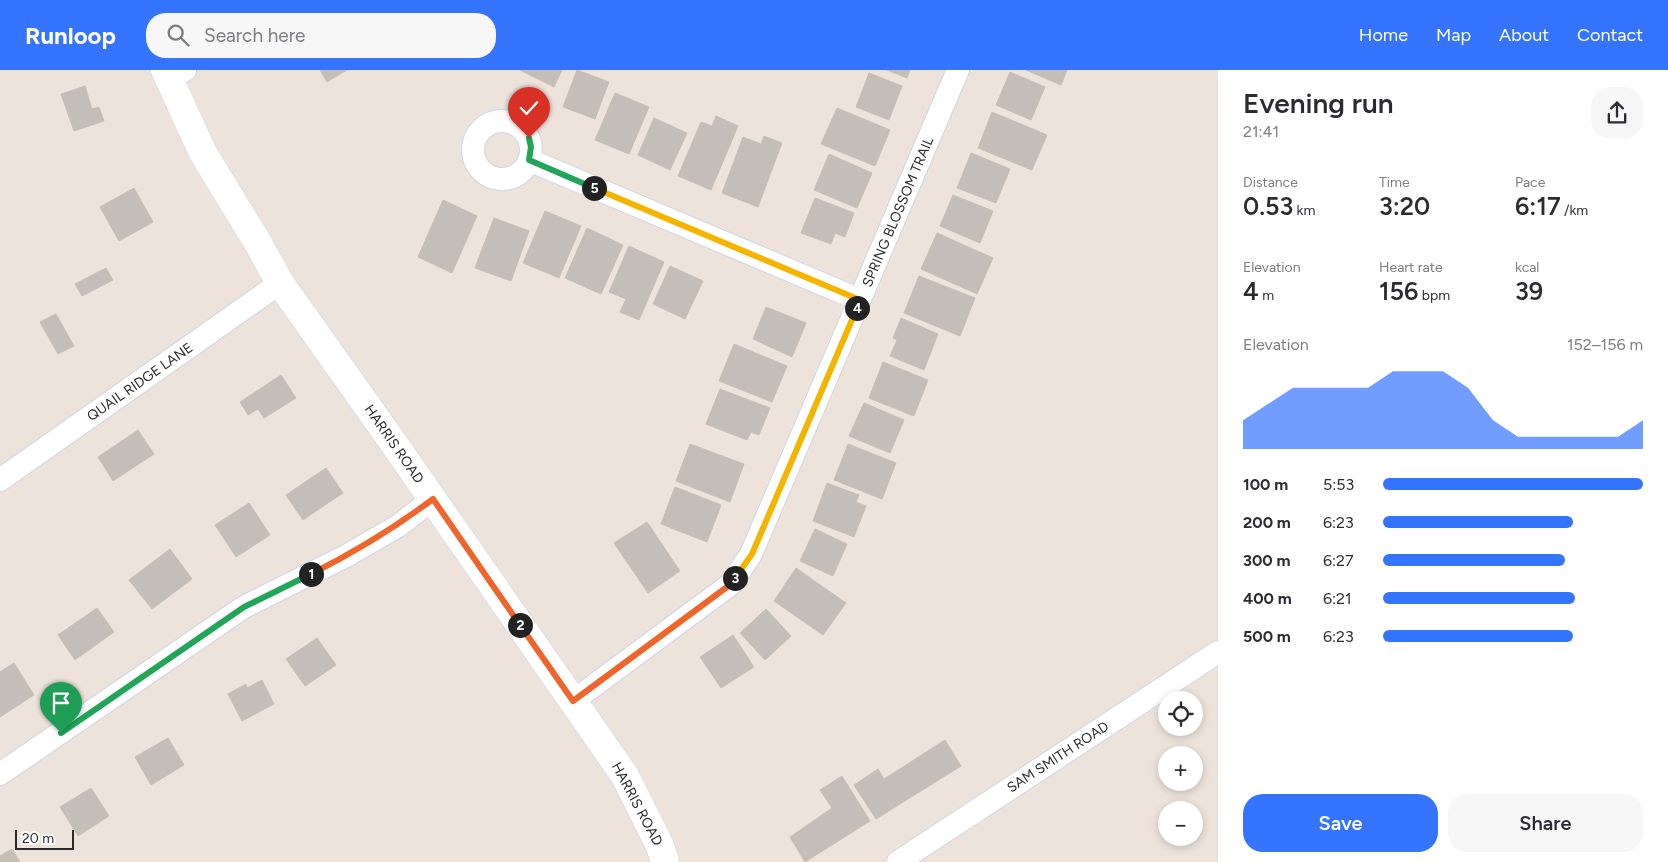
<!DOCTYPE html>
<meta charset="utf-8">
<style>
body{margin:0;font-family:Figtree,sans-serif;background:#f7f7f7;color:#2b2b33;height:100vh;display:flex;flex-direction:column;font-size:19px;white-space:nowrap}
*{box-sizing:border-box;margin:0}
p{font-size:16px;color:#7c7c81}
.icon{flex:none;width:28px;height:28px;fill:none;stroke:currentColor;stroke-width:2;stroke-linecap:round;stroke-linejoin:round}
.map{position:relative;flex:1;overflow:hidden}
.drawer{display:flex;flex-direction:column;background:#fff;width:450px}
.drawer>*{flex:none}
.tools{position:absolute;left:1158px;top:621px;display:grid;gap:10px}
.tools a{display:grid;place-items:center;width:45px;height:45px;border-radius:50%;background:#fff;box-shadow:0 2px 8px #0003;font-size:25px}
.scale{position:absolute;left:15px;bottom:12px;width:59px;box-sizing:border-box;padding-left:5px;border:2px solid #2a2a2a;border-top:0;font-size:14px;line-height:18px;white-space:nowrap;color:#2a2a2a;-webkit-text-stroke:4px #fff;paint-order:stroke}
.pin{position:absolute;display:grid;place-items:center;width:42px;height:42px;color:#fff;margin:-51px -21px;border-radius:50% 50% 50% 0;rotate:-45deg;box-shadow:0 0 5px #0007}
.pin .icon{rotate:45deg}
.km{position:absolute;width:25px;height:25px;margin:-12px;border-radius:50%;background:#222;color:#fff;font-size:14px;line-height:25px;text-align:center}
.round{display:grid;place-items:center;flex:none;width:52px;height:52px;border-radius:20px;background:#f7f7f7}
.summary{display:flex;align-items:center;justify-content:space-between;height:85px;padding:0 25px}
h1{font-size:28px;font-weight:600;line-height:38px}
.metrics{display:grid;grid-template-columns:repeat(3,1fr);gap:8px;height:85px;padding:5px 25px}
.metrics div{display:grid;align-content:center}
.metrics b{font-size:25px;font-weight:600}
.metrics small{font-size:14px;font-weight:400}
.metrics p{font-size:14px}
.chart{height:140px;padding:10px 25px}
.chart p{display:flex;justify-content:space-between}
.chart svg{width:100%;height:90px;margin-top:5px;fill:#3574ff;opacity:.7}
.button{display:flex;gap:10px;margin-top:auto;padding:10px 25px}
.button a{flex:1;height:58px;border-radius:20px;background:#3574ff;color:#fff;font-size:20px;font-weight:600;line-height:58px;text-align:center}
.button a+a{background:#f7f7f7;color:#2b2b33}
ul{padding:0 25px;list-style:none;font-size:16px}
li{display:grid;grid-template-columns:80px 60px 1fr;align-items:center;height:38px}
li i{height:12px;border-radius:6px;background:#3574ff}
header{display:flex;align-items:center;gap:30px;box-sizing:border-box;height:70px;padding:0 25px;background:#3574ff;color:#fff}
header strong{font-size:24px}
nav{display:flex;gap:28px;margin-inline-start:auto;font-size:18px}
.search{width:350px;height:45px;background:#f7f7f7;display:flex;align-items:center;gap:12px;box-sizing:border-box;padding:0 18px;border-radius:20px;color:#7c7c81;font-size:19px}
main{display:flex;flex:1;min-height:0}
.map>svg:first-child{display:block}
.building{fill:#c5bdb8;stroke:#c8bfb4}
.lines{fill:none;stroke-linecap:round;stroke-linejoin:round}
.minor-casing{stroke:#d0d6e3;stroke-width:24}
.tertiary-casing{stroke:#d0d6e3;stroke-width:29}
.minor{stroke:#fff;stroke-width:22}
.tertiary{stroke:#fff;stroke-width:28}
.split-1-casing{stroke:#fff;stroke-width:10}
.split-2-casing{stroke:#fff;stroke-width:10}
.split-3-casing{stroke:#fff;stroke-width:10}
.split-4-casing{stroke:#fff;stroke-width:10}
.split-5-casing{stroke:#fff;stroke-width:10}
.split-6-casing{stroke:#fff;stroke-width:10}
.split-1{stroke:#22a559;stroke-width:6}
.split-2{stroke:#f0652b;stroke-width:6}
.split-3{stroke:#f0652b;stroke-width:6}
.split-4{stroke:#f5b400;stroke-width:6}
.split-5{stroke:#f5b400;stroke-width:6}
.split-6{stroke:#22a559;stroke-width:6}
.labels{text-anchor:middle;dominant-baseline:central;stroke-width:4.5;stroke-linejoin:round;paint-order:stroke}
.street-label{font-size:14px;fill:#2a2a2a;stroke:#fff}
</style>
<header>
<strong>Runloop</strong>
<div class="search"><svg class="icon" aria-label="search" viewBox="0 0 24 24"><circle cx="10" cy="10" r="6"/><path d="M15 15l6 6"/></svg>Search here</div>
<nav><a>Home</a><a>Map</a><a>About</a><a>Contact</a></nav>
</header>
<main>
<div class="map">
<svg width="1218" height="792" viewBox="0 0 1218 792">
<rect width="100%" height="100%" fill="#ede3db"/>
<path class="building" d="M320 0H347L327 12Z
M520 0H562L554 17Z
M577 0 609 12 595 49 563 37Z
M887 0H910L907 8Z
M1026 0H1067L1061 15Z
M1010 2 1045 17 1031 50 996 35Z
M869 3 902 16 889 50 856 37Z
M85 16 92 39 99 37 104 51 74 61 61 24Z
M615 23 649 37 629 84 595 70Z
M837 38 890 60 875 96 821 74Z
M992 42 1047 65 1032 100 978 78Z
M716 46 738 56 711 120 678 106 701 52 712 56Z
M654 48 687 63 670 100 638 85Z
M764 66 782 73 758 137 722 123 743 67 761 74Z
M971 83 1010 99 996 133 957 118Z
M829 84 872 103 857 138 814 120Z
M134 118 153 152 119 171 100 137Z
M953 125 993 141 980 173 940 156Z
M815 128 854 143 845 167 835 163 831 174 801 163Z
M443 130 477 146 452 203 418 187Z
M545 141 581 156 559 208 523 193Z
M494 148 529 161 511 211 475 198Z
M587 158 623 175 601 224 565 208Z
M937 163 993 188 977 224 921 199Z
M629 176 664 192 639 250 620 242 626 229 609 222Z
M670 196 703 211 685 249 653 234Z
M106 198 113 210 82 226 75 214Z
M919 206 975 228 960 266 904 243Z
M766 237 806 253 792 287 753 269Z
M56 244 74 276 58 284 40 252Z
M901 248 938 264 924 300 890 286 897 270 893 268Z
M734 274 787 296 772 332 719 311Z
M883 292 928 310 914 346 869 328Z
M281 305 296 328 264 348 258 339 248 345 240 332Z
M720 319 770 338 759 365 751 362 747 370 706 354Z
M864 333 904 350 890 383 849 366Z
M138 360 154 384 113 411 98 387Z
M690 374 744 394 730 432 676 411Z
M848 374 896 393 882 429 834 410Z
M326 398 343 423 303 450 286 425Z
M827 413 859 425 856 432 866 436 854 467 813 451Z
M675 417 721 435 707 472 661 454Z
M249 433 270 465 236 487 215 455Z
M647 452 680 501 648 523 614 473Z
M815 459 847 474 833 506 800 491Z
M170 479 192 509 152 539 129 510Z
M796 498 846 533 823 565 774 531Z
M97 538 114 562 75 590 58 565Z
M766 539 791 566 765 590 740 563Z
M733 565 754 597 721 618 700 587Z
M317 568 336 595 305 616 286 589Z
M14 593 34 625 0 647V602Z
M262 610 274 634 242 651 228 624 246 614 247 618Z
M168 668 184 695 151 715 135 687Z
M945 670 961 696 876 749 854 715 878 699 884 709Z
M842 706 870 751 805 792 790 767 832 738 820 720Z
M91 718 109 746 78 766 60 737Z
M12 779 20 792H0V786Z"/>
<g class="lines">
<defs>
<path id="minor" d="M169 10 185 0
M473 80a29 29 0 1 1 58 0a29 29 0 1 1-58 0Z
M529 90 860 230
M0 410 280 213
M573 631 731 514 751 484 958 0
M0 704 244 537 346 486 398 456 433 429
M898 792 1218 582"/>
<path id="tertiary" d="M165 0 203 83 258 173 280 213 390 368 625 706 660 776 665 792"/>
</defs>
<use href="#minor" class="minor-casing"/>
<use href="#tertiary" class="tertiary-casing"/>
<use href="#minor" class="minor"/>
<use href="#tertiary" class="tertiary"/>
</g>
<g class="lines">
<defs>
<path id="split-1" d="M61 663 244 537 311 504"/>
<path id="split-2" d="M311 504C355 482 393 459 433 429L520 555"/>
<path id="split-3" d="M520 555 573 631 731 514 735 508"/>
<path id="split-4" d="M735 508 752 484 857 238"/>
<path id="split-5" d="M594 118 860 230 857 238"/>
<path id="split-6" d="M529 68 531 77 529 90 594 118"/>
</defs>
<use href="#split-1" class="split-1-casing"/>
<use href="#split-2" class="split-2-casing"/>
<use href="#split-3" class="split-3-casing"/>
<use href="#split-4" class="split-4-casing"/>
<use href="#split-5" class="split-5-casing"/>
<use href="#split-6" class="split-6-casing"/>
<use href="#split-1" class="split-1"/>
<use href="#split-2" class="split-2"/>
<use href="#split-3" class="split-3"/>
<use href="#split-4" class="split-4"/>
<use href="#split-5" class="split-5"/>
<use href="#split-6" class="split-6"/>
</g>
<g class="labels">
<g class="street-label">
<text transform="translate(898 142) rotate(-67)">SPRING BLOSSOM TRAIL</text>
<text transform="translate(140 312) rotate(-35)">QUAIL RIDGE LANE</text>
<text transform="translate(394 374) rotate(55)">HARRIS ROAD</text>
<text transform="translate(1058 687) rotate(-33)">SAM SMITH ROAD</text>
<text transform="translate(637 734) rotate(62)">HARRIS ROAD</text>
</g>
</g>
</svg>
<div class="tools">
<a><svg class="icon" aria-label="locate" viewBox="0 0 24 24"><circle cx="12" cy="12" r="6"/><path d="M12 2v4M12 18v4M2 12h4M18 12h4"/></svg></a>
<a>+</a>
<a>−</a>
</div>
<div class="scale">20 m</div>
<div class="pin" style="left:61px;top:663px;background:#1e9e55"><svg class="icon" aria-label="arrive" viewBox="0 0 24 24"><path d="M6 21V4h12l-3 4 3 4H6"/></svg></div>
<div class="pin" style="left:529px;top:68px;background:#d93025"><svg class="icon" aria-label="check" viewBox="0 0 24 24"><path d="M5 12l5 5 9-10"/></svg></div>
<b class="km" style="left:311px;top:504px">1</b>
<b class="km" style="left:520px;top:555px">2</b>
<b class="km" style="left:735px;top:508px">3</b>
<b class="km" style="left:857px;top:238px">4</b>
<b class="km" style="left:594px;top:118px">5</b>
</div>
<section class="drawer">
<div class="summary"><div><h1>Evening run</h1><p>21:41</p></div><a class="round"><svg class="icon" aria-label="share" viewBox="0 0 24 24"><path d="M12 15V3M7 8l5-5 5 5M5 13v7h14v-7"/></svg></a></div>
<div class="metrics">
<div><p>Distance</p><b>0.53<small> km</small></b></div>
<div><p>Time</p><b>3:20</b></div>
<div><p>Pace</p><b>6:17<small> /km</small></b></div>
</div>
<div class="metrics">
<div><p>Elevation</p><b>4<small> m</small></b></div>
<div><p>Heart rate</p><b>156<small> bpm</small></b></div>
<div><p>kcal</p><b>39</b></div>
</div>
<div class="chart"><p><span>Elevation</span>152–156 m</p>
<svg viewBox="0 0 160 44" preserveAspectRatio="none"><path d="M0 44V30L10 22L20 14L30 14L40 14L50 14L60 6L70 6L80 6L90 14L100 30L110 38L120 38L130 38L140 38L150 38L160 30V44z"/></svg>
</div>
<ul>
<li><b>100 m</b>5:53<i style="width:100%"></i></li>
<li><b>200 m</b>6:23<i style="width:73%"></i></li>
<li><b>300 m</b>6:27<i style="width:70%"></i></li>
<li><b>400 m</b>6:21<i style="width:74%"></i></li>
<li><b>500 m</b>6:23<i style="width:73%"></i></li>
</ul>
<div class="button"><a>Save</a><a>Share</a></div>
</section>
</main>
